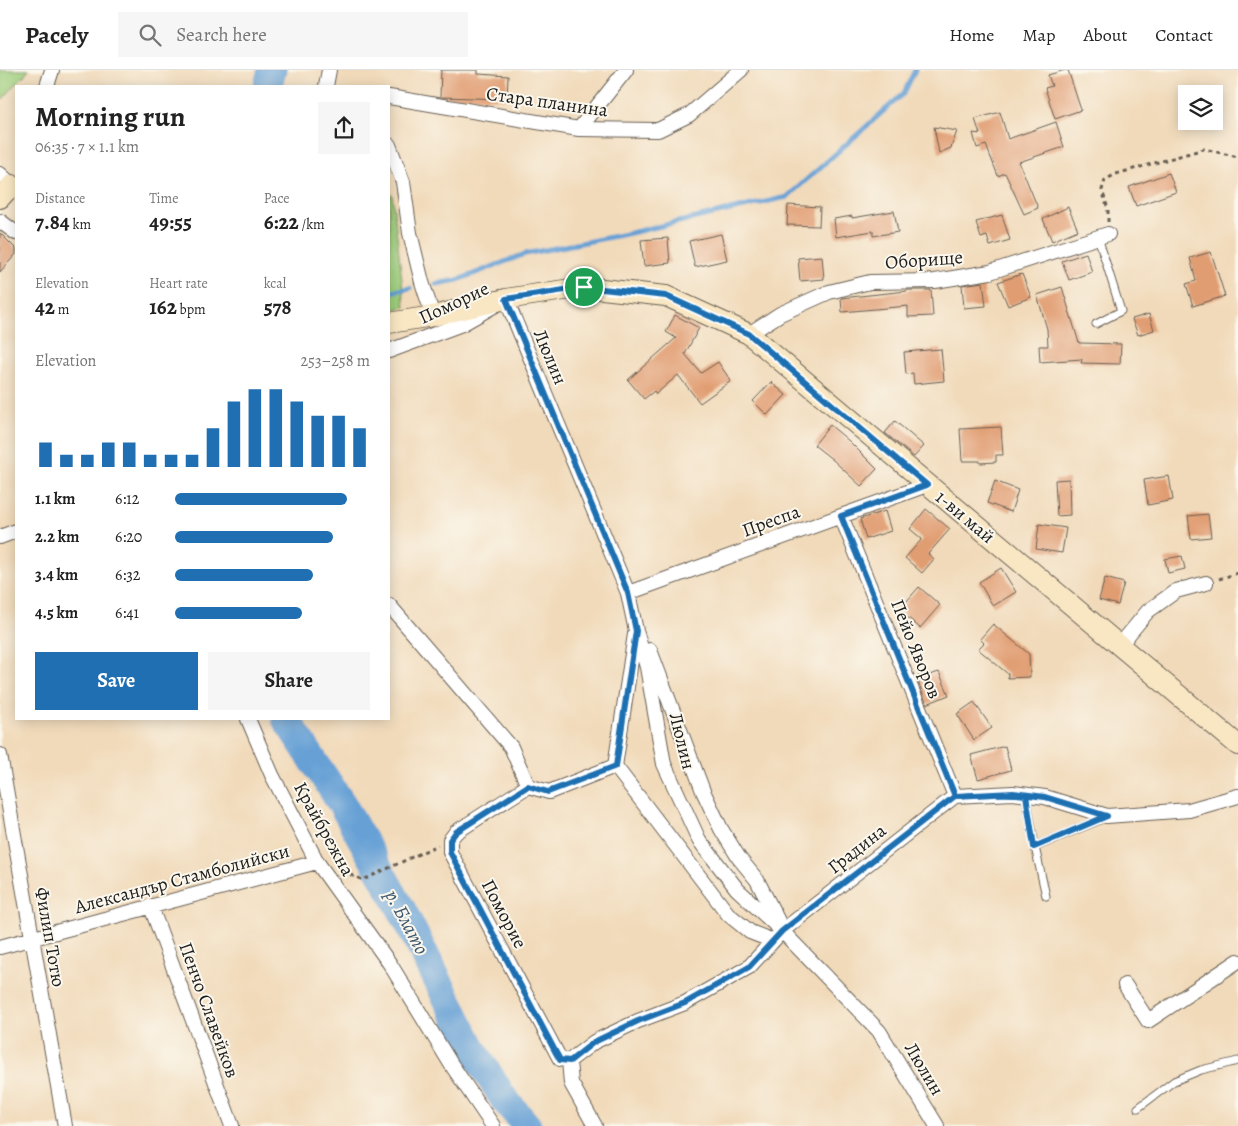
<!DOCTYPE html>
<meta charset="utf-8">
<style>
body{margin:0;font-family:Alegreya,serif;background:#f6f6f6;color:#222;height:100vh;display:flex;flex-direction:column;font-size:19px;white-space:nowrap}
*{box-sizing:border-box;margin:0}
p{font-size:16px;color:#767676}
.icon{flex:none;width:28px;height:28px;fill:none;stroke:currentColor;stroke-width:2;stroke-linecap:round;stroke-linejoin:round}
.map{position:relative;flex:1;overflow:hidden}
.panel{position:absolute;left:15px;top:15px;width:375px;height:635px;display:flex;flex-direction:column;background:#fff;border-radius:0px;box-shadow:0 2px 12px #0003}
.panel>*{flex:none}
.tools{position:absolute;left:1178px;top:15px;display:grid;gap:10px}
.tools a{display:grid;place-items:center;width:45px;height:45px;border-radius:0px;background:#fff;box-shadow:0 2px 12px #0003;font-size:25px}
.pin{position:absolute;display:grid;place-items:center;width:42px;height:42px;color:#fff;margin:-21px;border:2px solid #fff;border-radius:50%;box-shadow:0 1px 5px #0007}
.round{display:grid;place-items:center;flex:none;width:52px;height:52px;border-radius:0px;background:#f6f6f6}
.summary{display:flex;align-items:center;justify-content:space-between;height:85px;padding:0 20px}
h1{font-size:28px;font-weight:600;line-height:38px}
.figures{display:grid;grid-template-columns:repeat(3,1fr);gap:8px;height:85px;padding:5px 20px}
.figures div{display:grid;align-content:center}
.figures b{font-size:21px;font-weight:600}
.figures small{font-size:14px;font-weight:400}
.figures p{font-size:14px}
.chart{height:140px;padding:10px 20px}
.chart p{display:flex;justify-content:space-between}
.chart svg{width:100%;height:90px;margin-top:5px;stroke:#1f6fb2;stroke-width:6}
.action{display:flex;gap:10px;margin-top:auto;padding:10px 20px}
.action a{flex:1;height:58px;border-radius:0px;background:#1f6fb2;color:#fff;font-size:20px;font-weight:600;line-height:58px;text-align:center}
.action a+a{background:#f6f6f6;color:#222}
ul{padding:0 20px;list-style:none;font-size:16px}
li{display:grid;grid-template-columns:80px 60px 1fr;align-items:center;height:38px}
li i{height:12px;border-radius:6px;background:#1f6fb2}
header{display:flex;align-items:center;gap:30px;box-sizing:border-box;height:70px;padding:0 25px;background:#fff;border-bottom:1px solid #e0e0e0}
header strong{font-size:24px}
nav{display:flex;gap:28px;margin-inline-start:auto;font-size:18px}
.search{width:350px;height:45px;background:#f6f6f6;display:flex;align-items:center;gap:12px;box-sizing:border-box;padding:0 18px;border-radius:0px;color:#767676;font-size:19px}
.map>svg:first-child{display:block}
.green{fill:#9ecd7b;stroke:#5d744c}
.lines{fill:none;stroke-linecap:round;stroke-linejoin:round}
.stream{stroke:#66a0d5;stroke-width:5}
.river{stroke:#66a0d5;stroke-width:29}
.building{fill:#e19d72}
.lane-casing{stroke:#675e53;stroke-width:9}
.street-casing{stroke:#675e53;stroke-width:16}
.secondary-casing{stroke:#675e53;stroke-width:22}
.path{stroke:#675e53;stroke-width:3;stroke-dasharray:4 4;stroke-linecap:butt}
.lane{stroke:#fff;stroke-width:7}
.street{stroke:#fff;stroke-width:14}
.secondary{stroke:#f9e7c3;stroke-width:20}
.route-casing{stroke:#fff;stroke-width:10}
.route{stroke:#1f6fb2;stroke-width:6}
.labels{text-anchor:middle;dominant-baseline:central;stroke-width:4;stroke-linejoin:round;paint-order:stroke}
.street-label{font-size:19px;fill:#1c1c1c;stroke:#fbf7ec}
.water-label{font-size:20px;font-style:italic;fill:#3d576f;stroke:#fbf7ec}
</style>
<header>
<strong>Pacely</strong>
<div class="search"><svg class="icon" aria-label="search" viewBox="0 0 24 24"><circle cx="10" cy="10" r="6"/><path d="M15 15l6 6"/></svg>Search here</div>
<nav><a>Home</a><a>Map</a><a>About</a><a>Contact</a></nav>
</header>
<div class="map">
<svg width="1238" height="1056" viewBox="0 0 1238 1056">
<rect width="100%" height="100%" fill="#fbf7ec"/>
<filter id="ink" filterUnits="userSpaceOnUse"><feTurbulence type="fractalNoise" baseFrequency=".02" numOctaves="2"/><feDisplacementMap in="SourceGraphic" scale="10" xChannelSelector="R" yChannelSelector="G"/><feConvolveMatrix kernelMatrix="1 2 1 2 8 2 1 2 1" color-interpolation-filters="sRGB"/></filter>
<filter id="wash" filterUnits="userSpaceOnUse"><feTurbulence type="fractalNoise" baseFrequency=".0096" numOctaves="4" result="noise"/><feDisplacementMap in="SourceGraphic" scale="20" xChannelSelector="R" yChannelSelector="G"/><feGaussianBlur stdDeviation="1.12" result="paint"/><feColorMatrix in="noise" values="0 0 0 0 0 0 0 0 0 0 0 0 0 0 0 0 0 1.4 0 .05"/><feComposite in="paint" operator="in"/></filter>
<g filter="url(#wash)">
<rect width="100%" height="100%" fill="#f1daba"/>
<path class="green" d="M0 0H29L0 32Z
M389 124H392L405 237 389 240Z"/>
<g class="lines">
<path class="stream" d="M436 214 458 210 525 184 626 164 787 127 904 23 915 0
M389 222 410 218"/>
<path class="river" d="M268 16 272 0
M286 649 342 734 403 842 472 978 504 1029 527 1056"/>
</g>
<g id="blocks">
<path class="building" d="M441 0H478V4L508 6 507 29 440 27Z
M1065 0H1068L1081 40 1055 49 1045 18 1052 16 1048 5Z
M1000 42 1008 69 1056 52 1064 77 1019 92 1038 138 1024 144 1005 103 998 106 986 75 977 78 973 63 980 64 975 49Z
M934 57 957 61 951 78 939 83Z
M1169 103 1176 122 1136 136 1129 117Z
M788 135 820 137 819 156 787 155Z
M1068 137 1078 160 1052 171 1043 149Z
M894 141 898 162 873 166V161L836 167 834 149 852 146V148Z
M1002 145 1010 170 990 176 987 166 981 168 976 152Z
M0 163 16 179V184L0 202Z
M721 164 727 190 695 197 689 171Z
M668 168 670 193 644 196 641 170Z
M1211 182 1225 226 1193 236 1186 214 1196 211 1190 188Z
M1086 183 1092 202 1069 210 1062 191Z
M822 186 824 209 800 211 798 188Z
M1022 204 1031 227 1008 236 998 212Z
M983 212 986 236 964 238 962 215Z
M1062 217 1079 273 1121 274 1120 294 1081 293 1082 289 1040 292 1039 276H1048L1047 259 1037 225Z
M907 220H931L933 246 908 247V236L842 242 841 228 907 221Z
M1149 244 1154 260 1138 265 1132 249Z
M675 245 699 258 685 284 701 303 718 292 731 311 700 333 678 305 656 324 654 321 644 329 628 310 676 268 666 262Z
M941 279 944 311 914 314 913 303 906 304 904 282Z
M771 312 786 325 767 345 753 331Z
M895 351 924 376 914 387 885 363Z
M830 355 849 371 877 399 861 416 833 390 814 375Z
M1001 357 1003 385H996V392L980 393V391H962L960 359Z
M1169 406 1173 430 1148 435 1144 410Z
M1069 409 1070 445 1057 446 1055 410Z
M995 411 1018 420 1011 442 987 433Z
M926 439 950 459 928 484 934 489 922 503 905 488 922 469 910 459Z
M885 441 891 461 866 469 860 449Z
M1208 444 1211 467 1191 469 1188 446Z
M1039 454 1066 458 1062 483 1036 479Z
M1182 486 1185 499 1168 503 1165 489Z
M1001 498 1016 522 993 536 979 512Z
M1105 508 1124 513 1118 535 1099 530Z
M919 517 940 535 920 558 899 540Z
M993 554 1029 584 1030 607 1008 608V604L978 579 984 573 980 569Z
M928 602 930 605 939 602 949 625 927 634 916 607Z
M974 632 992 658 974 670 957 644Z
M1005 676 1011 700 978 709 971 685Z"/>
</g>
</g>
<g filter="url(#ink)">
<use href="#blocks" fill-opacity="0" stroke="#675e53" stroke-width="1"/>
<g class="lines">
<defs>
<path id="lane" d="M1096 254 1121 241 1098 167
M1026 725 1035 777
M1046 826 1035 777 1104 748
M1138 1038 1174 1011 1201 1000 1238 991"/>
<path id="street" d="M47 16 52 0
M326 16 329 0
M389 27 579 59 658 60 689 45 741 0
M579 59 626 0
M389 75 403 112 410 163 422 212 433 246
M0 104 12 115
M0 151 16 163
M749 264 780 244 829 222 870 212 935 211 990 202 1108 164
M389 281 462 254 506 229 628 523 636 561 647 597 664 694 699 770 737 819 782 861 879 961 937 1056
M841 446 955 726
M0 467 16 461
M628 523 927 415
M389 535 511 677 528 716 456 762 450 770V782L560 989 569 991 594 972 638 951 685 933 749 897 782 861 955 726
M635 564 615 696 728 844 750 862 773 871
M1119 576 1148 541 1176 521 1206 513
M650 580 703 721 721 759 739 788 757 810 779 853
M248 649 272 705 317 792 390 894 451 994 493 1056
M0 685 65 1056
M528 716 549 722 615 696
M955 726 1013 723 1045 727 1107 746 1189 740 1238 726
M151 837 232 1056
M0 877 317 792
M1125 915 1148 951 1238 891
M569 991 571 1013 595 1056"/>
<path id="secondary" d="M0 128 12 115 16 118
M389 253 433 246 506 229 584 217 666 226 749 264 1238 675"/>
</defs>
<use href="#lane" class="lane-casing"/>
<use href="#street" class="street-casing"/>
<use href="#secondary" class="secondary-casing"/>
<path class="path" d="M1108 152V139L1102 120 1105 110 1116 104 1204 79 1238 87
M1219 509 1238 503
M343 802 363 810 438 775"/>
<use href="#lane" class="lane"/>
<use href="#street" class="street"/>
<use href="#secondary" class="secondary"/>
</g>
</g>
<g class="lines" filter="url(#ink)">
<defs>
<path id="route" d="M584 217 506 229 628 523 636 561 616 696 548 722 528 716 456 762 450 770V782L555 981 560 990 570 991 594 972 638 951 685 933 749 897 782 861 955 726 1013 723 1045 727 1107 746 1034 777 1026 725C1003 722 979 725 955 726L841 446 927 415 749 264 666 226 584 217"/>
</defs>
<use href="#route" class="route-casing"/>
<use href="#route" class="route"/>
</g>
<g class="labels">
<g class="street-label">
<text transform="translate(547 32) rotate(8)">Стара планина</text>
<text transform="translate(924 190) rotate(-4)">Оборище</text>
<text transform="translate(454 233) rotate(-25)">Поморие</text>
<text transform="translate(550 287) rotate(67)">Люлин</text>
<text transform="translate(965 447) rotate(40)">1-ви май</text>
<text transform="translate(771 451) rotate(-20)">Преспа</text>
<text transform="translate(916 579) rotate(68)">Пейо Яворов</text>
<text transform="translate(682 671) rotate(76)">Люлин</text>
<text transform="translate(324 759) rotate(61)">Крайбрежна</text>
<text transform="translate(857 779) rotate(-38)">Градина</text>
<text transform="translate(182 809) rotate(-15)">Александър Стамболийски</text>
<text transform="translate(504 844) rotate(62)">Поморие</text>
<text transform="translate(50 867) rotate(80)">Филип Тотю</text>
<text transform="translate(209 940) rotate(70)">Пенчо Славейков</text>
<text transform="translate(924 999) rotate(59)">Люлин</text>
</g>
<g class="water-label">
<text transform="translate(407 852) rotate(62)">р. Блато</text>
</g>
</g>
</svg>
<div class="tools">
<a><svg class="icon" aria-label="layers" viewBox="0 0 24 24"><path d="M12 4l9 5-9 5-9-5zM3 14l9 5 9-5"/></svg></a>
</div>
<div class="pin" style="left:584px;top:217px;background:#1e9e55"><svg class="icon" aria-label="arrive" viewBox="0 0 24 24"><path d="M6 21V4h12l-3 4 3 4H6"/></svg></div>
<section class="panel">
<div class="summary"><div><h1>Morning run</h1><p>06:35 · 7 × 1.1 km</p></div><a class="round"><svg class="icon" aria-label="share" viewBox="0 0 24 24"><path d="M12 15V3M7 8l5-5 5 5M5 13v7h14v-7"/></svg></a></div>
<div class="figures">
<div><p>Distance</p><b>7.84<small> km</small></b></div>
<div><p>Time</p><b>49:55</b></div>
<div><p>Pace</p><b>6:22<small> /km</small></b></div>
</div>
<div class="figures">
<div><p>Elevation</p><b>42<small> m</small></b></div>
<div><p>Heart rate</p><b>162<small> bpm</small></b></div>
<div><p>kcal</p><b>578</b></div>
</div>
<div class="chart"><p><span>Elevation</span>253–258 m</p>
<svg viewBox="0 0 160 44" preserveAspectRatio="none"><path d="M5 44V32M15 44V38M25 44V38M35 44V32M45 44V32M55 44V38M65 44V38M75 44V38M85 44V25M95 44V12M105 44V6M115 44V6M125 44V12M135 44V19M145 44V19M155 44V25"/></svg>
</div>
<ul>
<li><b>1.1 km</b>6:12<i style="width:88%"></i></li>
<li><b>2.2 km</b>6:20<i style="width:81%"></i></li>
<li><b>3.4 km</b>6:32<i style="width:71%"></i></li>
<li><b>4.5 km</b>6:41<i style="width:65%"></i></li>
</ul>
<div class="action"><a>Save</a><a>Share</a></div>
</section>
</div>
